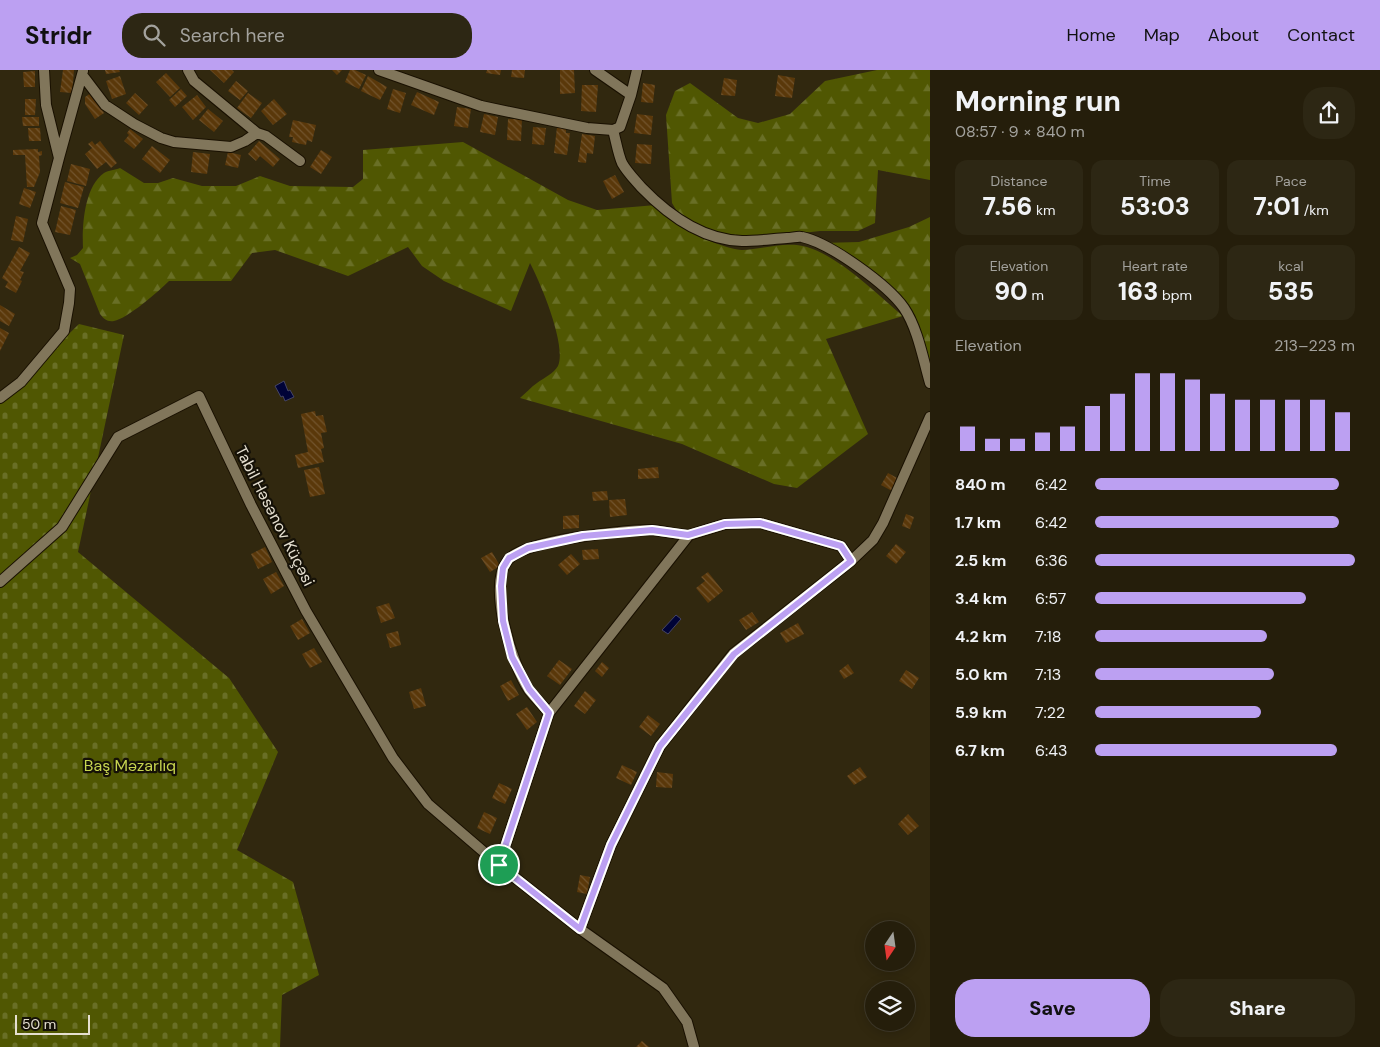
<!DOCTYPE html>
<meta charset="utf-8">
<style>
body{margin:0;font-family:"DM Sans",sans-serif;background:#2d2714;color:#f1f3f6;height:100vh;display:flex;flex-direction:column;font-size:19px;white-space:nowrap}
*{box-sizing:border-box;margin:0}
p{font-size:16px;color:#a3a29d}
.icon{flex:none;width:28px;height:28px;fill:none;stroke:currentColor;stroke-width:2;stroke-linecap:round;stroke-linejoin:round}
.map{position:relative;flex:1;overflow:hidden}
.panel{display:flex;flex-direction:column;background:#251e0b;width:450px}
.panel>*{flex:none}
.needle{width:32px;rotate:193deg}
.tools{position:absolute;left:865px;top:851px;display:grid;gap:10px}
.tools a{display:grid;place-items:center;width:50px;height:50px;border-radius:50%;background:#251e0b;box-shadow:0 2px 12px #0003,0 0 0 1px #423c2c;font-size:25px}
.scale{position:absolute;left:15px;bottom:12px;width:75px;box-sizing:border-box;padding-left:5px;border:2px solid #e5dfd0;border-top:0;font-size:14px;line-height:18px;white-space:nowrap;color:#e5dfd0;-webkit-text-stroke:4px #151107;paint-order:stroke}
.pin{position:absolute;display:grid;place-items:center;width:42px;height:42px;color:#fff;margin:-21px;border:2px solid #fff;border-radius:50%;box-shadow:0 1px 5px #0007}
.round{display:grid;place-items:center;flex:none;width:52px;height:52px;border-radius:20px;background:#2d2714}
.head{display:flex;align-items:center;justify-content:space-between;height:85px;padding:0 25px}
h1{font-size:28px;font-weight:800;line-height:38px}
.metrics{display:grid;grid-template-columns:repeat(3,1fr);gap:8px;height:85px;padding:5px 25px}
.metrics div{display:grid;align-content:center;border-radius:12px;background:#2d2714;text-align:center}
.metrics b{font-size:25px;font-weight:800}
.metrics small{font-size:14px;font-weight:400}
.metrics p{font-size:14px}
.chart{height:140px;padding:10px 25px}
.chart p{display:flex;justify-content:space-between}
.chart svg{width:100%;height:90px;margin-top:5px;stroke:#bca0f2;stroke-width:6}
.cta{display:flex;gap:10px;margin-top:auto;padding:10px 25px}
.cta a{flex:1;height:58px;border-radius:20px;background:#bca0f2;color:#111;font-size:20px;font-weight:800;line-height:58px;text-align:center}
.cta a+a{background:#2d2714;color:#f1f3f6}
ul{padding:0 25px;list-style:none;font-size:16px}
li{display:grid;grid-template-columns:80px 60px 1fr;align-items:center;height:38px}
li i{height:12px;border-radius:6px;background:#bca0f2}
header{display:flex;align-items:center;gap:30px;box-sizing:border-box;height:70px;padding:0 25px;background:#bca0f2;color:#111}
header strong{font-size:24px}
nav{display:flex;gap:28px;margin-inline-start:auto;font-size:18px}
.search{width:350px;height:45px;background:#2d2714;display:flex;align-items:center;gap:12px;box-sizing:border-box;padding:0 18px;border-radius:20px;color:#a3a29d;font-size:19px}
main{display:flex;flex:1;min-height:0}
.map>svg:first-child{display:block}
.forest{fill:url(#forest-firs)}
.cemetery{fill:url(#cemetery-stones)}
.water{fill:#000337;stroke:#454565}
.building{fill:url(#building-back-hatch)}
.lines{fill:none;stroke-linecap:round;stroke-linejoin:round}
.street-casing{stroke:#191000;stroke-width:12}
.street{stroke:#81765b;stroke-width:10}
.route-casing{stroke:#fff;stroke-width:10}
.route{stroke:#bca0f2;stroke-width:6}
.labels{text-anchor:middle;dominant-baseline:central;stroke-width:4.5;stroke-linejoin:round;paint-order:stroke}
.street-label{font-size:16px;fill:#e5dfd0;stroke:#151107}
.park-label{font-size:16px;fill:#c7d450;stroke:#151107}
</style>
<header>
<strong>Stridr</strong>
<div class="search"><svg class="icon" aria-label="search" viewBox="0 0 24 24"><circle cx="10" cy="10" r="6"/><path d="M15 15l6 6"/></svg>Search here</div>
<nav><a>Home</a><a>Map</a><a>About</a><a>Contact</a></nav>
</header>
<main>
<div class="map">
<svg width="930" height="977" viewBox="0 0 930 977">
<defs>
<pattern id="forest-firs" width="22" height="20" patternUnits="userSpaceOnUse" patternTransform="scale(1.25)"><rect width="22" height="20" fill="#505702"/><path d="M5 1l3.5 6h-7zM16 11l3.5 6h-7z" fill="#696f26"/></pattern>
<pattern id="cemetery-stones" width="16" height="16" patternUnits="userSpaceOnUse" patternTransform="scale(1.25)"><rect width="16" height="16" fill="#505702"/><path d="M2 7V4a2 2 0 0 1 4 0v3zM10 15v-3a2 2 0 0 1 4 0v3z" fill="#696f26"/></pattern>
<pattern id="building-back-hatch" width="6" height="6" patternUnits="userSpaceOnUse" patternTransform="scale(1.25)"><rect width="6" height="6" fill="#5a380a"/><path d="M-1 5l2 2M0 0l6 6M5-1l2 2" fill="none" stroke="#72542d"/></pattern>
</defs>
<rect width="100%" height="100%" fill="#31280f"/>
<path class="forest" d="M877 0H930V110L878 100 875 153 858 161H820L758 168 722 165 700 156 678 143 672 133 666 45 675 21 690 13 738 48 758 53 790 44 825 11Z
M463 72 568 130 597 140 656 135C664 142 673 151 682 157 693 165 729 180 742 180 764 179 786 171 807 177 840 187 877 224 903 246L826 269 868 364 797 418 774 414 682 374 520 328C526 323 531 317 537 313 544 308 554 303 558 296 567 275 540 212 530 193L511 241 444 211 422 196 408 177 348 206 275 180 252 183 231 211H169C159 221 127 249 114 251 107 252 104 249 100 244L80 194 70 188 77 185 83 178C82 156 84 117 104 103 109 100 115 100 120 98L144 113H158L173 108 202 116H236L260 106 290 116 353 117 363 109V80Z
M930 147V299L915 245 893 220 822 173 859 172 909 157Z"/>
<path class="cemetery" d="M79 254 124 265 78 482 229 608 278 682 237 780 293 812 319 905 282 925 280 977H0V331Z"/>
<path class="water" d="M284 311 288 321 290 320 294 327 285 331 283 326 281 327 275 316Z
M676 545 681 549 668 564 662 560Z"/>
<path class="building" d="M63 0H74L72 23 60 22Z
M105 0H119L120 2 106 4Z
M210 0H232L234 2 224 13Z
M332 0H342L337 5Z
M350 0H355L366 5 359 19 345 12Z
M487 0H501L500 5 486 3Z
M512 0H525L524 8 511 7Z
M560 0H574L575 23 560 24Z
M35 1V17H24L23 2Z
M166 3 180 18 170 27 156 12Z
M778 5 795 8 792 28 775 26Z
M120 6 126 24 112 29 106 11Z
M368 6 387 17 380 30 361 21Z
M724 8 737 10 735 26 721 25Z
M236 11 248 21 240 30 228 21Z
M643 13 655 15 653 33 641 32Z
M582 15H598L596 42 581 41Z
M181 19 187 26 175 37 169 30Z
M393 19 406 23 400 43 387 39Z
M417 22 439 32 434 45 411 35Z
M91 23 104 43 95 49 85 34V27Z
M135 23 148 35 139 45 126 33Z
M248 23 262 33 251 48 237 38Z
M197 25 206 37 193 50 182 37Z
M25 29H36L35 45H25Z
M274 29 287 44 273 55 261 41Z
M457 37 471 39 468 58 454 56Z
M208 39 223 51 214 62 199 50Z
M484 44 498 47 495 65 480 62Z
M637 44 653 46 651 65 634 63Z
M22 47H39V56H23Z
M508 49H522L521 71 507 70Z
M293 50 316 55 312 72 307 70 306 75 292 72 293 67H289Z
M533 57 546 58 544 75 532 74Z
M557 57 566 58V63H570L567 85 554 83Z
M28 58H40L41 71H29Z
M130 59 143 69 134 79 124 71 129 65 127 63Z
M582 64 595 66 593 84 587 83 586 93 578 92Z
M92 71 95 75 100 71 117 93 111 98 106 92 97 99 85 84 92 78 88 74Z
M259 71 280 89 273 97 260 86 256 91 248 84Z
M637 74 652 75 651 94 635 93Z
M152 76 170 90 160 103 142 89Z
M38 79V82L42 81V85L39 86 40 102 34 117H27L25 85H13V80Z
M321 80 332 87 321 104 310 97Z
M193 82 210 84 207 104 191 102Z
M228 82 241 85 238 98 225 95Z
M71 94 90 99 86 116 67 111Z
M615 105 624 122 612 129 603 111Z
M65 112 84 117 78 138 60 133Z
M24 118 36 122 30 138 19 134Z
M61 136 76 140 70 165 55 162Z
M16 146 28 149 23 172 11 170Z
M19 177 30 183 20 201 24 202 20 210 22 211 16 223 5 217 8 212 2 208Z
M0 235 15 244 9 256 0 251Z
M0 258 9 263 0 281Z
M315 341 316 346 323 345 327 362 321 363 324 378 321 379 324 392 298 398 295 385 308 382 301 344Z
M319 397 325 424 310 427 304 400Z
M658 397 659 408 638 409V399Z
M888 403 899 409 892 421 881 415Z
M607 421 608 430 593 431 592 422Z
M625 429 627 445 610 447 609 430Z
M906 444 914 447 910 459 902 456Z
M579 445V458L563 459V446Z
M896 474 906 482 896 494 886 486Z
M265 477 272 492 258 499 251 484Z
M598 479 599 489 583 490 582 480Z
M492 482 500 496 490 502 481 488Z
M571 484 580 494 567 505 558 495Z
M276 502 284 516 271 524 263 509Z
M708 502 723 521 708 533 696 518 705 511 701 507Z
M389 533 395 548 381 553 376 537Z
M752 542 759 552 746 560 739 550Z
M302 549 310 563 298 570 290 556Z
M798 553 804 564 786 573 780 563Z
M398 561 401 575 390 578 386 564Z
M314 578 322 592 310 598 302 584Z
M559 590 572 599 560 615 547 606Z
M602 592 609 598 602 607 595 601Z
M848 594 854 603 844 609 839 601Z
M906 600 919 608 912 619 899 611Z
M511 610 519 625 508 631 500 616Z
M421 618 426 636 414 639 409 622Z
M585 621 596 630 585 644 574 636Z
M527 637 537 652 527 660 516 644Z
M648 645 660 654 651 666 639 657Z
M622 695 637 702 631 715 616 708Z
M860 697 867 707 854 715 847 706Z
M657 702 673 704 672 718 656 717Z
M499 713 512 719 505 734 492 728Z
M484 742 497 748 490 764 477 758Z
M908 744 919 756 908 765 898 754Z
M580 805 590 807 587 824 577 822Z
M642 971 649 977H636Z"/>
<g class="lines">
<defs>
<path id="street" d="M379 0 481 36 587 58 613 60
M595 0 631 25
M83 6 105 35 134 54 161 68 174 72 231 77 245 71 257 63 194 11 188 0
M613 60C616 71 618 84 622 93 627 102 635 110 641 117 668 145 702 170 742 171 757 171 772 169 787 168 792 168 798 166 802 167 830 173 888 215 904 238 918 259 923 289 930 313
M613 60 620 57 631 25 637 0
M257 63 266 66 300 91
M59 88 83 1
M0 328 21 312 64 261 69 233 70 219 42 153 59 88 46 35 44 0
M0 512 62 457 118 367 199 326 251 435 306 541 393 688 428 734 499 795 580 859 663 918 687 952 694 977
M549 643C543 635 535 628 529 620 512 595 487 515 508 490 524 470 624 460 651 460 663 461 676 464 689 465
M499 795 549 643 689 465 725 454 760 453 841 476 851 491
M580 859 611 775 660 676 733 584 851 491 873 470 883 453 930 347"/>
</defs>
<use href="#street" class="street-casing"/>
<use href="#street" class="street"/>
</g>
<g class="lines">
<defs>
<path id="route" d="M760 453 841 476 851 491 734 584 660 676 611 775 580 859 499 795 549 643 529 619 512 587 503 551 501 516 503 498 509 488 528 478 583 466 652 460 688 465 725 454Z"/>
</defs>
<use href="#route" class="route-casing"/>
<use href="#route" class="route"/>
</g>
<g class="labels">
<g class="street-label">
<text transform="translate(275 446) rotate(63)">Tabil Həsənov Küçəsi</text>
</g>
<g class="park-label">
<text x="130" y="695">Baş Məzarlıq</text>
</g>
</g>
</svg>
<div class="tools">
<a><svg class="needle" viewBox="-14 -14 28 28"><path d="M0-13l5 13h-10z" fill="#e53935"/><path d="M0 13l5-13h-10z" fill="#a3a29d"/></svg></a>
<a><svg class="icon" aria-label="layers" viewBox="0 0 24 24"><path d="M12 4l9 5-9 5-9-5zM3 14l9 5 9-5"/></svg></a>
</div>
<div class="scale">50 m</div>
<div class="pin" style="left:499px;top:795px;background:#1e9e55"><svg class="icon" aria-label="arrive" viewBox="0 0 24 24"><path d="M6 21V4h12l-3 4 3 4H6"/></svg></div>
</div>
<section class="panel">
<div class="head"><div><h1>Morning run</h1><p>08:57 · 9 × 840 m</p></div><a class="round"><svg class="icon" aria-label="share" viewBox="0 0 24 24"><path d="M12 15V3M7 8l5-5 5 5M5 13v7h14v-7"/></svg></a></div>
<div class="metrics">
<div><p>Distance</p><b>7.56<small> km</small></b></div>
<div><p>Time</p><b>53:03</b></div>
<div><p>Pace</p><b>7:01<small> /km</small></b></div>
</div>
<div class="metrics">
<div><p>Elevation</p><b>90<small> m</small></b></div>
<div><p>Heart rate</p><b>163<small> bpm</small></b></div>
<div><p>kcal</p><b>535</b></div>
</div>
<div class="chart"><p><span>Elevation</span>213–223 m</p>
<svg viewBox="0 0 160 44" preserveAspectRatio="none"><path d="M5 44V32M15 44V38M25 44V38M35 44V35M45 44V32M55 44V22M65 44V16M75 44V6M85 44V6M95 44V9M105 44V16M115 44V19M125 44V19M135 44V19M145 44V19M155 44V25"/></svg>
</div>
<ul>
<li><b>840 m</b>6:42<i style="width:94%"></i></li>
<li><b>1.7 km</b>6:42<i style="width:94%"></i></li>
<li><b>2.5 km</b>6:36<i style="width:100%"></i></li>
<li><b>3.4 km</b>6:57<i style="width:81%"></i></li>
<li><b>4.2 km</b>7:18<i style="width:66%"></i></li>
<li><b>5.0 km</b>7:13<i style="width:69%"></i></li>
<li><b>5.9 km</b>7:22<i style="width:64%"></i></li>
<li><b>6.7 km</b>6:43<i style="width:93%"></i></li>
</ul>
<div class="cta"><a>Save</a><a>Share</a></div>
</section>
</main>
